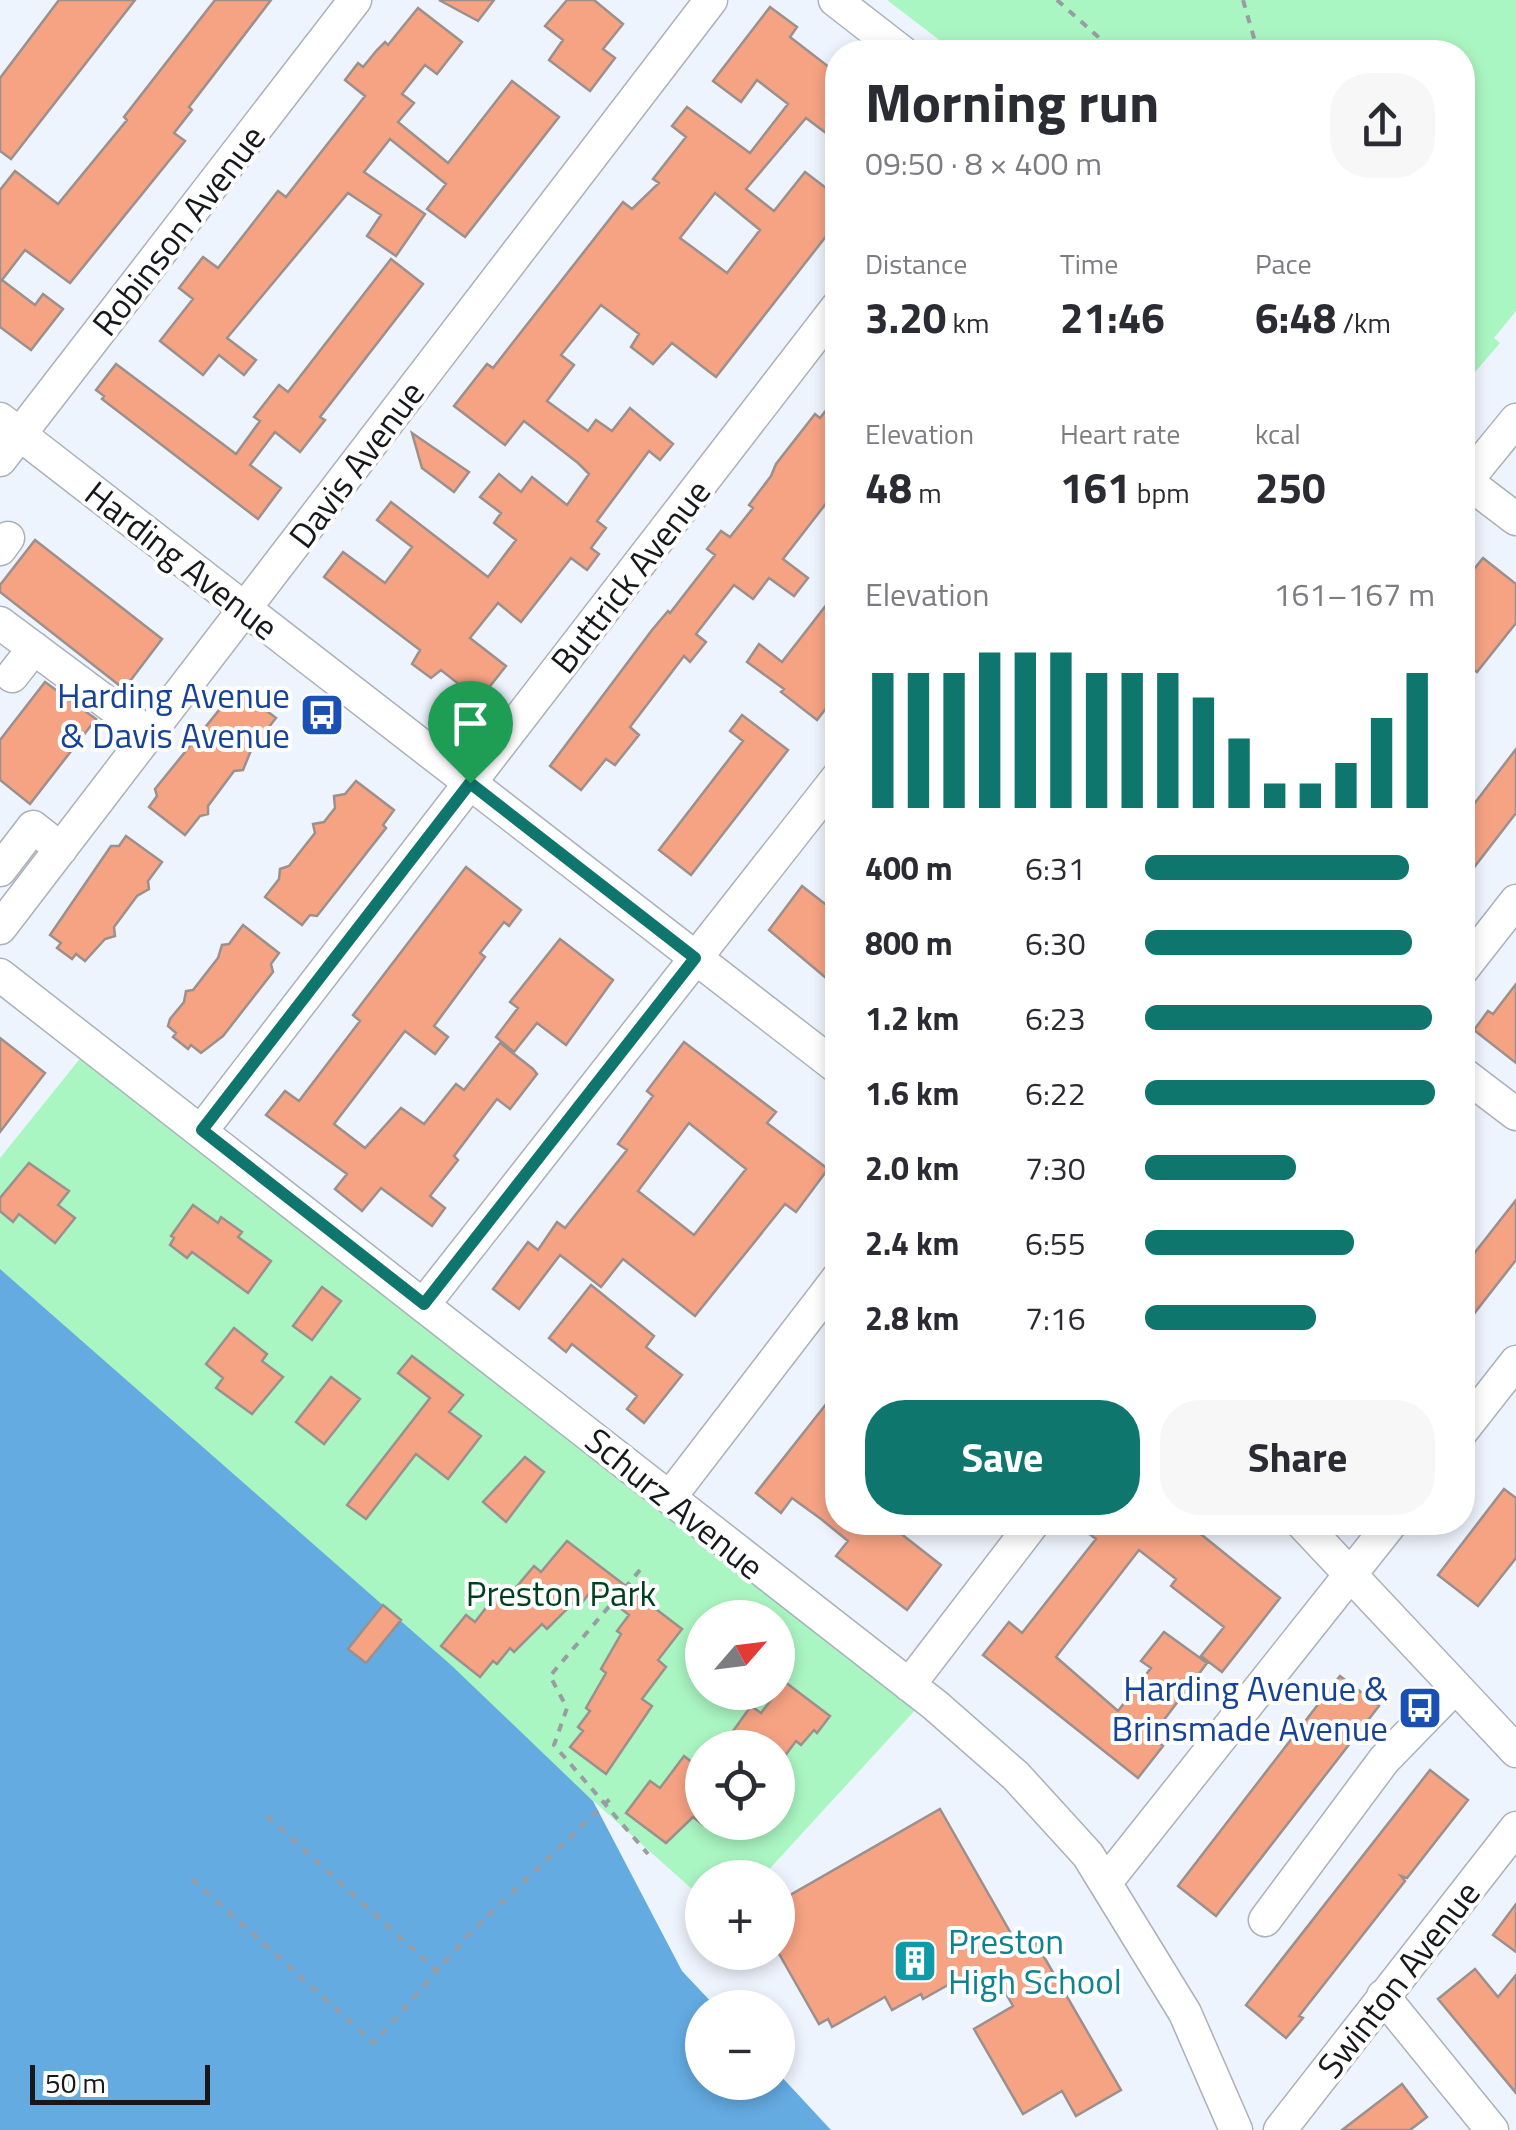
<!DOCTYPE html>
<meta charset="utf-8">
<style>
body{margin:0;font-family:"Titillium Web",sans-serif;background:#f7f7f7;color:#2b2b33;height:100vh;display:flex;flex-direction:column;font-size:38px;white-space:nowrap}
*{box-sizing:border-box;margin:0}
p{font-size:32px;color:#7c7c81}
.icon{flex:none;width:55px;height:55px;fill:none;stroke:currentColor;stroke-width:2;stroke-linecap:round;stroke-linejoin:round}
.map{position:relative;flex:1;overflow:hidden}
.side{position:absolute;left:825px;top:40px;width:650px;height:1495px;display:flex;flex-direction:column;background:#fff;border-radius:40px;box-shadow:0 5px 15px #0003}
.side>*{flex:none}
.needle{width:65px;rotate:62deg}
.fabs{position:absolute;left:685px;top:1600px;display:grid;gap:20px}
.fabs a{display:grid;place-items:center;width:110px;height:110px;border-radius:50%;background:#fff;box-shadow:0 5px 15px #0003;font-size:50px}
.scale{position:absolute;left:30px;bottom:25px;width:180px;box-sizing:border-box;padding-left:10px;border:5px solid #16181b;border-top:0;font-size:28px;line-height:35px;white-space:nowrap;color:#16181b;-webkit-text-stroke:8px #fff;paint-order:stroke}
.pin{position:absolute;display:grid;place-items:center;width:85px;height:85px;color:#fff;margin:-102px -42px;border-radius:50% 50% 50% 0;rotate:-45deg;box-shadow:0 0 10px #0007}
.pin .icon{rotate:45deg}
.round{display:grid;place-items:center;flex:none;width:105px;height:105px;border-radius:40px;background:#f7f7f7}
.summary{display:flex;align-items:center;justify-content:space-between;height:170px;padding:0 40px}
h1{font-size:55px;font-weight:700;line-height:75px}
.figures{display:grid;grid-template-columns:repeat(3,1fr);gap:15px;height:170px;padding:10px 40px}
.figures div{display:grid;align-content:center}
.figures b{font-size:42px;font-weight:700}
.figures small{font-size:28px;font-weight:400}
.figures p{font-size:28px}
.chart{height:280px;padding:20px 40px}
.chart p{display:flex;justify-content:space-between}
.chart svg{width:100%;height:180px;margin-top:10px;stroke:#0f766e;stroke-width:6}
.primary-button{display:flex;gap:20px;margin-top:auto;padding:20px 40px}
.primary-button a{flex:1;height:115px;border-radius:40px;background:#0f766e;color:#fff;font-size:40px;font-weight:700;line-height:115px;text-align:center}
.primary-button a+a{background:#f7f7f7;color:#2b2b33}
ul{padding:0 40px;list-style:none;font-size:32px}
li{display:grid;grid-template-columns:160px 120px 1fr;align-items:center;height:75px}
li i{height:25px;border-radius:12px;background:#0f766e}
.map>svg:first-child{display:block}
.green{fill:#aaf6c2;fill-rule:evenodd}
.water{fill:#64abe2}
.building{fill:#f6a384;stroke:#9b908d;stroke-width:2.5;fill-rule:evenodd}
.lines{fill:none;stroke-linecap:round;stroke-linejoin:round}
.minor-casing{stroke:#abb1ba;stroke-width:35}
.path{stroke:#989ca3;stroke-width:4;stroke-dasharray:8 8;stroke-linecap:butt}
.minor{stroke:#fff;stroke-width:32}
.route-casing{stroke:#fff;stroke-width:20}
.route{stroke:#0f766e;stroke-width:12}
.labels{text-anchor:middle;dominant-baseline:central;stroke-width:8;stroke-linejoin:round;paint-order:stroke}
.street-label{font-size:35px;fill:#16181b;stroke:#fff}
.transit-label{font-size:35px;fill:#164399;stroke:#fff;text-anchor:end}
.park-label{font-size:35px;fill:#003f1e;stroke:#fff}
.culture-label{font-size:35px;fill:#0d838f;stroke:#fff;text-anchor:start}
</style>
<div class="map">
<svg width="1516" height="2130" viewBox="0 0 1516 2130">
<rect width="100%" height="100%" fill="#eef4fd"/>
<path class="green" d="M887 0H1516V311L1494 338 1500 343 1463 386 1462 52H955Z
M87 1050 919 1706 762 1877 702 1878V1898L0 1271V1158ZM702 1618H778V1692H702ZM702 1748H778V1822H702Z"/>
<path class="water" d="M0 1269 451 1665 593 1801 682 1971 716 2007 702 2008V2082H778V2073L831 2130H0Z"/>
<path class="building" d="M59 0H135L11 159 0 151V78Z
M215 0H271L189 107 192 110 174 133 185 141 70 283 25 250 2 280 35 305 43 294 63 309 31 350 0 327V190L15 171 58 204 127 120 124 117Z
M439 0H494L478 21Z
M567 0H594L623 24 603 49 615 58 590 91 549 60 563 40 545 26Z
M770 7 797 27 790 37 838 74V142L806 118 746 189 774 211 805 172 838 197V221L716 377 672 343 653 364 631 347 639 334 601 305 561 355 574 365 547 401 588 431 596 420 612 431 630 408 673 444 660 460 649 451 597 521 606 528 591 548 599 554 587 570 571 558 521 622 498 603 470 638 506 666 479 700 441 670 431 678 412 664 420 650 324 577 343 552 385 583 412 547 377 520 391 502 488 577 516 540 494 523 501 513 480 497 499 474 521 492 532 477 567 505 589 474 578 463 524 421 505 445 454 406 487 364 493 368 623 202 632 209 659 183 653 179 686 137 672 126 687 107 750 153 788 104 757 80 741 102 713 81ZM715 193 760 230 727 273 680 238Z
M418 8 462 42 437 74 425 65 402 94 414 103 398 122 448 163 512 81 559 117 465 237 427 209 446 184 390 139 364 172 425 214 396 256 367 236 381 215 348 193 227 338 256 360 244 375 219 355 203 375 160 341 193 299 179 288 203 257 218 268 278 191 286 197 365 96 345 80 358 63 363 67 377 50 385 42 388 45Z
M391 259 423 284 320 417 325 420 300 452 275 432 250 465 281 488 258 519 102 399 104 396 96 390 116 364 236 454 260 421 254 417 279 385 288 392Z
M838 395V488L783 559 808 578 794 596 769 578 753 599 734 585 696 634 706 642 690 662 684 656 630 727 639 735 615 765 606 759 581 790 550 766 652 630 668 611 670 613 715 555 707 549 721 531 730 537 753 508 749 505 771 476 776 464 815 414 820 418Z
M412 433 469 472 454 492 422 468Z
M35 540 162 639 124 689 0 592V585Z
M1483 558 1516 584V623L1477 672 1462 661V584Z
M838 590V693L817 720 781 692 784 689 747 662 759 644 782 662Z
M45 682 96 719 30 804 0 780V740Z
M237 688 276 718 265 732 267 743 252 748 243 770 234 771 208 806V814L200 816 185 835 149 807 157 796 155 789Z
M742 715 788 750 691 875 659 850 743 741 730 731Z
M1516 749V813L1462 883V800L1471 808Z
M356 781 394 810 383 825 386 828 317 916 310 915 302 925 265 897 279 879 280 869 289 866 315 833 313 824 324 822 335 808 334 796 345 794Z
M126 836 162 862 148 881 149 889 137 896 114 927 115 936 105 939 85 961 76 954 72 959 57 948 61 943 50 935 111 846H119Z
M466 867 521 910 509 926 504 922 480 953 485 957 434 1026 448 1037 435 1054 405 1031 334 1124 365 1148 401 1108 424 1124 456 1084 464 1090 500 1043 533 1069 537 1074 510 1109 497 1099 454 1156 458 1160 430 1196 445 1208 432 1226 381 1188 362 1211 335 1189 347 1174 266 1115 285 1091 299 1101 360 1021 353 1015Z
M802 886 838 914V988L769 930Z
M243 925 279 953 271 964 273 972 223 1036 201 1053 191 1045 188 1049 173 1037 176 1033 168 1026 170 1019 184 1002 186 991 193 990 218 958 222 945 229 944Z
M560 939 613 980 566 1045 537 1023 514 1052 496 1037 518 1008 510 1002Z
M1516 984V1063L1474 1030 1488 1011 1493 1014Z
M0 1038 45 1073 0 1132Z
M684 1042 776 1112 767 1123 828 1169 796 1212 785 1204 695 1316 623 1259 601 1287 560 1255 519 1309 493 1289 528 1242 538 1250 557 1222 565 1228 627 1150 618 1144 653 1096 647 1091ZM689 1123 746 1169 694 1235 638 1191Z
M29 1163 69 1191 58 1205 75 1218 55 1243 19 1214 13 1222 0 1211V1198Z
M1516 1200V1260L1462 1329V1269Z
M193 1205 218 1223 221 1217 242 1232 238 1237 271 1261 248 1293 192 1252 187 1258 170 1245 174 1238 171 1236Z
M591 1285 654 1336 646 1347 682 1375 644 1423 627 1409 637 1396 572 1344 566 1352 549 1338Z
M322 1287 341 1301 312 1340 293 1326Z
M234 1328 267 1354 262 1361 283 1377 252 1414 216 1388 223 1378 206 1364Z
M412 1356 463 1395 449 1412 481 1436 448 1479 416 1454 366 1519 347 1505 430 1398 398 1373Z
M331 1377 360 1399 324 1444 296 1422Z
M838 1389V1522H886L941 1565 907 1610 836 1556 848 1541 821 1519 792 1498 781 1513 756 1493Z
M525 1457 544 1472 506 1522 483 1502Z
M1504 1489 1516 1498V1558L1478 1606 1438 1575Z
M1074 1522H1204L1197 1531 1280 1598 1222 1672 1201 1656 1224 1627 1171 1586 1176 1579 1139 1550 1056 1657 1118 1711 1151 1668 1141 1661 1164 1632 1207 1663 1151 1737 1163 1746 1138 1778 983 1655 1009 1622 1022 1633 1096 1539Z
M567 1541 682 1629 658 1660 666 1667 642 1699 652 1706 606 1774 570 1747 583 1731 578 1727 590 1711 586 1708 606 1673 601 1669 621 1634 617 1631 629 1615 594 1587 581 1604 576 1600 547 1629 542 1624 514 1652 510 1648 497 1664 493 1661 480 1677 441 1646 466 1615 475 1622 499 1591 508 1597 534 1566 541 1572Z
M383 1605 401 1620 366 1663 348 1649Z
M1340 1676 1379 1706 1216 1916 1178 1886Z
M785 1682 830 1716 817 1733 814 1730 801 1745 796 1741 778 1765V1748H721L751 1706 761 1713Z
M684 1756 702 1770V1824L693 1817 666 1843 626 1813 650 1781 660 1788Z
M1430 1770 1468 1800 1407 1878 1401 1876 1405 1881 1299 2016 1303 2018 1286 2038 1246 2005Z
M940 1809 1021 1951 1036 1943 1121 2090 1076 2116 1062 2091 1023 2114 974 2029 1013 2006 994 1973 970 1986 964 1976 923 1999 921 1994 892 2010 885 1997 832 2027 828 2019 819 2024 778 1952V1902Z
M1516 1904V1952L1493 1935Z
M1475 1969 1498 1997 1516 1975V2093L1438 1999Z
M1402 2084 1427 2117 1410 2130H1342Z"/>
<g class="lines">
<defs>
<path id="minor" d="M835 0 902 52
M0 419 838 1068
M0 460 355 0
M1462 478 1516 519
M1462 486 1516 420
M0 549 8 538
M0 623 149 734
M12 676 34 648
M0 870 33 827 61 849
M0 928 711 0
M1462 970 1516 901
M0 975 935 1705 1016 1776 1088 1855 1185 2013 1236 2130
M1462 1073 1516 1114
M202 1130 838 306
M424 1304 838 777
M1462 1431 1516 1362
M670 1497 838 1278
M1301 1522 1516 1751
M909 1685 1034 1522
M1106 1882 1392 1522
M1265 1920 1384 1760 1455 1687
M1383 1996 1492 2130
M1280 2130 1516 1828"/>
</defs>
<use href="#minor" class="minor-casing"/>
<path class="path" d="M1057 0 1115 52
M1243 0 1258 52
M640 1570 550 1676 567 1708 554 1745 648 1854
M267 1816 437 1971
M192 1879 374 2043 470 1933 611 1798"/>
<use href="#minor" class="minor"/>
</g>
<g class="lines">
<defs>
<path id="route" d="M470 783 695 958 424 1304 202 1130Z"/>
</defs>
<use href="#route" class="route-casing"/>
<use href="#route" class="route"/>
</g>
<defs>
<symbol id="bus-square" viewBox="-11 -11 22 22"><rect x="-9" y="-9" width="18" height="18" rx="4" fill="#1a4fb4" stroke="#fff"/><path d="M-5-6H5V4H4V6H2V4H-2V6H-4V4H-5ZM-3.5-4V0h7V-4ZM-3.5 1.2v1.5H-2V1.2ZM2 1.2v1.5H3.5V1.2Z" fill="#fff"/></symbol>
<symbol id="building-square" viewBox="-11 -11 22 22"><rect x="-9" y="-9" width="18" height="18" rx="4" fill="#0f9aa8" stroke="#fff"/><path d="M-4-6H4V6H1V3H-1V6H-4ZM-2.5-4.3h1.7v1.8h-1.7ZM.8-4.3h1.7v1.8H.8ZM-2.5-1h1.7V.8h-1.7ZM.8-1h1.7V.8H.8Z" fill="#fff"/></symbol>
</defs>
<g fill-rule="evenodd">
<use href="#bus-square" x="297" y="690" width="50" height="50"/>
<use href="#bus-square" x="1395" y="1683" width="50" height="50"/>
<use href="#building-square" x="890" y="1936" width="50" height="50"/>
</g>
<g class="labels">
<g class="street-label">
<text transform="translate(178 230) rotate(-52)">Robinson Avenue</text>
<text transform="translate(356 464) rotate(-53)">Davis Avenue</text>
<text transform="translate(182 560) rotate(38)">Harding Avenue</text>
<text transform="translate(630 576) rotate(-52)">Buttrick Avenue</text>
<text transform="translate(675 1503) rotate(39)">Schurz Avenue</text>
<text transform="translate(1398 1979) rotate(-52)">Swinton Avenue</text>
</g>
<g class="transit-label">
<text x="290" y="695">Harding Avenue<tspan x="290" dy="40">&amp; Davis Avenue</tspan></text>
<text x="1388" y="1688">Harding Avenue &amp;<tspan x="1388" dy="40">Brinsmade Avenue</tspan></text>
</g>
<g class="park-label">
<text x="561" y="1593">Preston Park</text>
</g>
<g class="culture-label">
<text x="948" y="1941">Preston<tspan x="948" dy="40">High School</tspan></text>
</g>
</g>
</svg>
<div class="fabs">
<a><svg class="needle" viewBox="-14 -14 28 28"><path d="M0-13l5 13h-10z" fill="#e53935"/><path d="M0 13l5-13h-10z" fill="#7c7c81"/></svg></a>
<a><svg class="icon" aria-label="locate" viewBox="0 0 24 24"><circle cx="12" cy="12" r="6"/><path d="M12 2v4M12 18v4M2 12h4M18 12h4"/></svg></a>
<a>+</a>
<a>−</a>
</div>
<div class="scale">50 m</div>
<div class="pin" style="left:470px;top:783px;background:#1e9e55"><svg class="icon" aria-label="arrive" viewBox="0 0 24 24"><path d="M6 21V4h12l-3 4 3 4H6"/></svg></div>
<section class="side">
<div class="summary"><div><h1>Morning run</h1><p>09:50 · 8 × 400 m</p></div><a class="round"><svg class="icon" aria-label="share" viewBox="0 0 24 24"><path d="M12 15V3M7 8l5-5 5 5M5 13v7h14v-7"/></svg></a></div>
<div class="figures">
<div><p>Distance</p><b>3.20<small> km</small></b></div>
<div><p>Time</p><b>21:46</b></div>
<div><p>Pace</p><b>6:48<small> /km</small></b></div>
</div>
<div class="figures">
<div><p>Elevation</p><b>48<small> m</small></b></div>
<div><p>Heart rate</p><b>161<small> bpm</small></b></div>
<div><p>kcal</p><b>250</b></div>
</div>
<div class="chart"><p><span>Elevation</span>161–167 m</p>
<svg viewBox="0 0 160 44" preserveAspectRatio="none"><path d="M5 44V11M15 44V11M25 44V11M35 44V6M45 44V6M55 44V6M65 44V11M75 44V11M85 44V11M95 44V17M105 44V27M115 44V38M125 44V38M135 44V33M145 44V22M155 44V11"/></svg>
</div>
<ul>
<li><b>400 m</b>6:31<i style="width:91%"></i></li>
<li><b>800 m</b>6:30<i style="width:92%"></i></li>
<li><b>1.2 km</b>6:23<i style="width:99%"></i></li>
<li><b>1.6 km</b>6:22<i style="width:100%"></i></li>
<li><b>2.0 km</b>7:30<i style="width:52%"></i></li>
<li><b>2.4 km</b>6:55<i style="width:72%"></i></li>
<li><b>2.8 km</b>7:16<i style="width:59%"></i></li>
</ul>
<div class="primary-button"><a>Save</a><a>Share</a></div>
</section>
</div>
